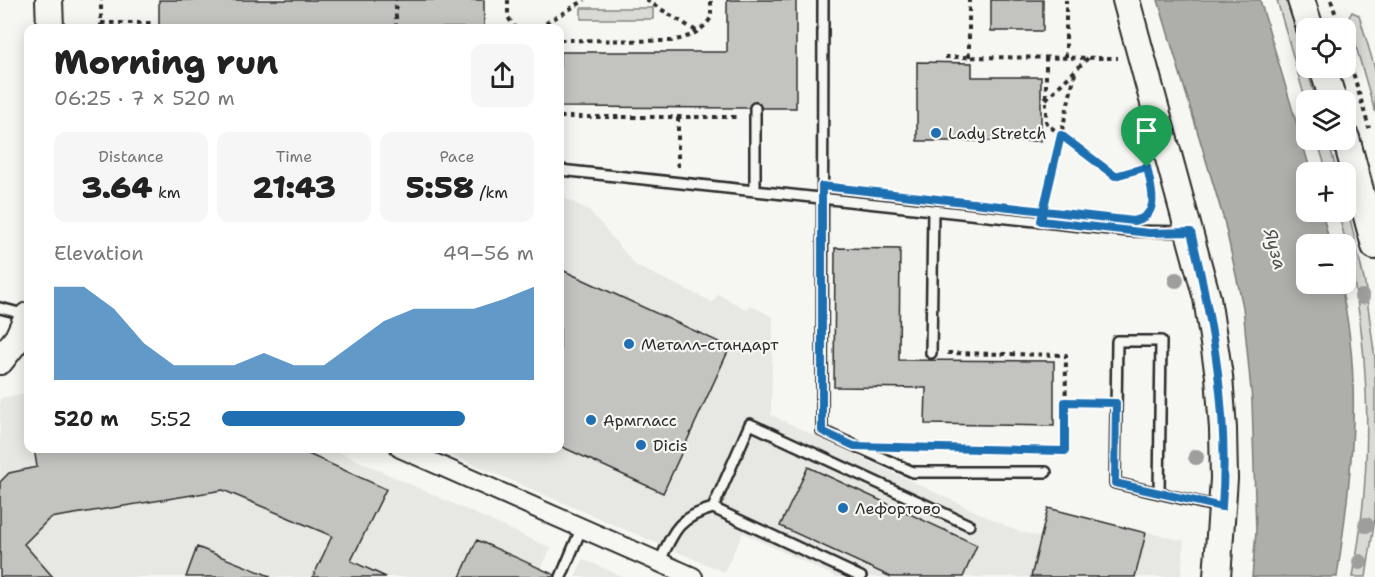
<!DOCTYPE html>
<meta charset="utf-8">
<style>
body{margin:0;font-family:"Shantell Sans",sans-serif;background:#f6f6f6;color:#222;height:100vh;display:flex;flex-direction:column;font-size:22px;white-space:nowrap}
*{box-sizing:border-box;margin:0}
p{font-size:20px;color:#767676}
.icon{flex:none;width:33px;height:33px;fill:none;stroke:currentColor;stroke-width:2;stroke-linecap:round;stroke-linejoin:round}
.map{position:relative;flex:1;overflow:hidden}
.panel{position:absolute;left:24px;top:24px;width:540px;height:429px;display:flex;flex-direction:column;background:#fff;border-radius:12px;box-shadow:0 3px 15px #0003}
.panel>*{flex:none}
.fabs{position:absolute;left:1296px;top:18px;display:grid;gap:12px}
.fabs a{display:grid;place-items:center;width:60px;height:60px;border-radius:12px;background:#fff;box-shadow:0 3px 15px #0003;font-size:30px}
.pin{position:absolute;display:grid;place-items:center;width:51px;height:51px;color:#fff;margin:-62px -26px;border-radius:50% 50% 50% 0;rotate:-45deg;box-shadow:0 0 6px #0007}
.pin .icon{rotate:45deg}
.round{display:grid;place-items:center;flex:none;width:63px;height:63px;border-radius:12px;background:#f6f6f6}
.overview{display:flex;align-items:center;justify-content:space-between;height:102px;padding:0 30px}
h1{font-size:33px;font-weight:800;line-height:45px}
.stats{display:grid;grid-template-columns:repeat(3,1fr);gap:9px;height:102px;padding:6px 30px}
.stats div{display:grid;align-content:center;border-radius:12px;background:#f6f6f6;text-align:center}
.stats b{font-size:30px;font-weight:800}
.stats small{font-size:16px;font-weight:400}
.stats p{font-size:16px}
.chart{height:168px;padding:12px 30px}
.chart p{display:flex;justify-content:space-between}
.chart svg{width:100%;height:108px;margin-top:6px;fill:#1f6fb2;opacity:.7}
ul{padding:0 30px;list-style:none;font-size:20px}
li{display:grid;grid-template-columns:96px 72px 1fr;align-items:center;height:45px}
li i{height:15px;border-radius:8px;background:#1f6fb2}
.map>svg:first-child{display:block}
.built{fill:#e7e7e3}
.green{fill:#d9d9d5;stroke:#828280;stroke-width:1.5}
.water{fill:#aeaeab;stroke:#7a7a78;stroke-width:1.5}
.building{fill:#c3c3c0;stroke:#2b2b2b;stroke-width:1.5}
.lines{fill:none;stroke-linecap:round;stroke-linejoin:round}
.lane-casing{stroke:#2b2b2b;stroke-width:14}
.street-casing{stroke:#2b2b2b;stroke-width:22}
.secondary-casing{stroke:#2b2b2b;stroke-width:30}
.path{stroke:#2b2b2b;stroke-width:4;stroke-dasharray:4.5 4.5;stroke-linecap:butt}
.lane{stroke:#f6f6f2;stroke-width:9}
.street{stroke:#f6f6f2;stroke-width:18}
.secondary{stroke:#f6f6f2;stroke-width:26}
.tree{fill:#9e9e9c}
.route-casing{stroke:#fff;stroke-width:12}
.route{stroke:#1f6fb2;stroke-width:8}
.poi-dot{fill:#1f6fb2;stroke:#f6f6f2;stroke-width:2}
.labels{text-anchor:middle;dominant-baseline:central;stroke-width:4.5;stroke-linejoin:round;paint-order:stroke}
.poi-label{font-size:16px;fill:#2b2b2b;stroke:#f6f6f2;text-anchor:start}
.water-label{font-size:18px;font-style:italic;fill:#525251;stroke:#f6f6f2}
</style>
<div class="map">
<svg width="1375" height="577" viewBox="0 0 1375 577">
<rect width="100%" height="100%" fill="#f6f6f2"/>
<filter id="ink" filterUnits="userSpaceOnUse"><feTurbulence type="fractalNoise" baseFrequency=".0167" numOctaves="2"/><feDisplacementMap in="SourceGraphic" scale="12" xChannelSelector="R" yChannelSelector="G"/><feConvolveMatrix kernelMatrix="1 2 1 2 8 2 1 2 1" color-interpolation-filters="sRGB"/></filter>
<g filter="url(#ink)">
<path class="built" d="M560 196 589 210 636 266 713 302 718 294 747 310 750 305 773 317 771 415 1017 531 1041 537 1048 508 1184 541 1181 577H836L743 533 724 572 438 449 560 448Z
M28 393V448L332 449 551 548 537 577H0V398Z
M583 559 623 577H575Z"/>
<path class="green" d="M1277 0H1287L1316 100 1306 102Z
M581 8H653V19H581Z
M1352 12 1359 15 1375 69V112L1348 19Z
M1317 140H1328L1337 172H1327Z
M1346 201 1365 284 1375 359V518L1366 577H1353C1375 456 1371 330 1338 212H1346Z"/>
<path class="water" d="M1158 0H1260L1311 172H1306V212H1322L1330 244H1306V284H1340C1364 379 1351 481 1337 577H1252L1256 532 1252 401 1243 307 1224 220Z"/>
<path class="building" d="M159 0H484V28H159Z
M727 0H796V108H762L756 101 748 108 560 107V52H727Z
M991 0H1043V31H991Z
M917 62 972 63V77H1041V141H917Z
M835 248 900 249 899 360 1054 361V426L925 424 926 388 834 387Z
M560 269 730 347 663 493 560 446Z
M34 448H295L386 489 351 561 386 577H313L332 536 223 490 50 518 24 544 53 577H0V482L9 473 37 467Z
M808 467 977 545 963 577H891L780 526Z
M1048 508 1146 533 1135 577H1031Z
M477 540 555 575 554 577H460Z
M197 547 270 576V577H186Z"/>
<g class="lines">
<defs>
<path id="lane" d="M823 0 822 431 913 472H1046
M560 170 1128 231 1187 232
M755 191V108
M0 308 27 315
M931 353 933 210
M1159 493 1161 341H1117L1115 483 1219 507
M713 508 861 577
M659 563C674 531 677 518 713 508L750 424 969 525
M561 577 582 527"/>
<path id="street" d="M400 448 693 577"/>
<path id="secondary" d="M49 0 50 28
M1126 0 1207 298 1219 376 1223 429 1224 479 1217 577
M1301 0 1310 28
M1323 68 1333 100
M1346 138 1375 246
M0 361 18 338 28 316"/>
</defs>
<use href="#lane" class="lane-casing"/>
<use href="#street" class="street-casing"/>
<use href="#secondary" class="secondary-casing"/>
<path class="path" d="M508 0V17L515 28
M646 0 698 32
M1331 0 1340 28
M101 23H155
M101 28V0
M396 28V0
M538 28 585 0
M560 40 672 41C689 37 700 33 711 18V0
M1346 48 1369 128
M945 57 1118 58
M969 57V0
M1046 57V121L1048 125 1115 175 1147 167
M1066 57V0
M1046 99 1088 58
M560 117H739
M678 167V117
M1044 209 1076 69
M1147 216 1152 210 1153 195
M1065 402 1101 403
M897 447 1065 451 1066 355 945 353"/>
<use href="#lane" class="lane"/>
<use href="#street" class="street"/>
<use href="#secondary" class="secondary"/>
</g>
<g class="tree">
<circle cx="1176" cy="280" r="8"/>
<circle cx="1362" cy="297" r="8"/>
<circle cx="1196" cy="457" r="8"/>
<circle cx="1366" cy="525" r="8"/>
<circle cx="1360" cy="562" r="8"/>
</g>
</g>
<g class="lines" filter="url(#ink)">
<defs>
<path id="route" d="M1147 167C1151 188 1162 215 1134 221L822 186V431L854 446 1065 451V402L1116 403 1115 483 1222 507C1229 414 1213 322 1191 232L1149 233 1041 221 1043 211 1061 135 1115 176 1147 167"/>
</defs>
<use href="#route" class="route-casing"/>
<use href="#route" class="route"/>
</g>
<g class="poi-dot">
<circle cx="936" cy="133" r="6"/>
<circle cx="629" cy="344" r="6"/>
<circle cx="591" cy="420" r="6"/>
<circle cx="641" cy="445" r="6"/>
<circle cx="843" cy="508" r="6"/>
</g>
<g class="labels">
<g class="poi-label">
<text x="948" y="133">Lady Stretch</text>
<text x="641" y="344">Металл-стандарт</text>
<text x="603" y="420">Армгласс</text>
<text x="653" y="445">Dicis</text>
<text x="855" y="508">Лефортово</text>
</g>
<g class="water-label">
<text transform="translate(1275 249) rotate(74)">Яуза</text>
</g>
</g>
</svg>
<div class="fabs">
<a><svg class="icon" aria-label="locate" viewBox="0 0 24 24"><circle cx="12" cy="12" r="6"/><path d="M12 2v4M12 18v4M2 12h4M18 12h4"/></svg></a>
<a><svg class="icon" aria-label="layers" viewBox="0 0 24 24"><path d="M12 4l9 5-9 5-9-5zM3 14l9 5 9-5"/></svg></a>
<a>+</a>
<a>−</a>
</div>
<div class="pin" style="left:1147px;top:167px;background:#1e9e55"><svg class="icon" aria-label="arrive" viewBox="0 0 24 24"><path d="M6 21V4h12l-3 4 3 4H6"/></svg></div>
<section class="panel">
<div class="overview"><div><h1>Morning run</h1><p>06:25 · 7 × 520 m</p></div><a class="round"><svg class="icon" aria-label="share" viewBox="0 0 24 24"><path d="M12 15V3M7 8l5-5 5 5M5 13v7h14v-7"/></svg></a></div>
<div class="stats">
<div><p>Distance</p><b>3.64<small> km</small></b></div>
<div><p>Time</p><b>21:43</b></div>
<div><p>Pace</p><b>5:58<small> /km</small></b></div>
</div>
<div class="chart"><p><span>Elevation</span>49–56 m</p>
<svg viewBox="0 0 160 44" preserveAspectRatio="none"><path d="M0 44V6L10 6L20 15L30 29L40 38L50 38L60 38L70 33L80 38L90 38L100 29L110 20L120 15L130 15L140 15L150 11L160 6V44z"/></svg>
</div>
<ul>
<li><b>520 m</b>5:52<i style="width:78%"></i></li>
</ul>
</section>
</div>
